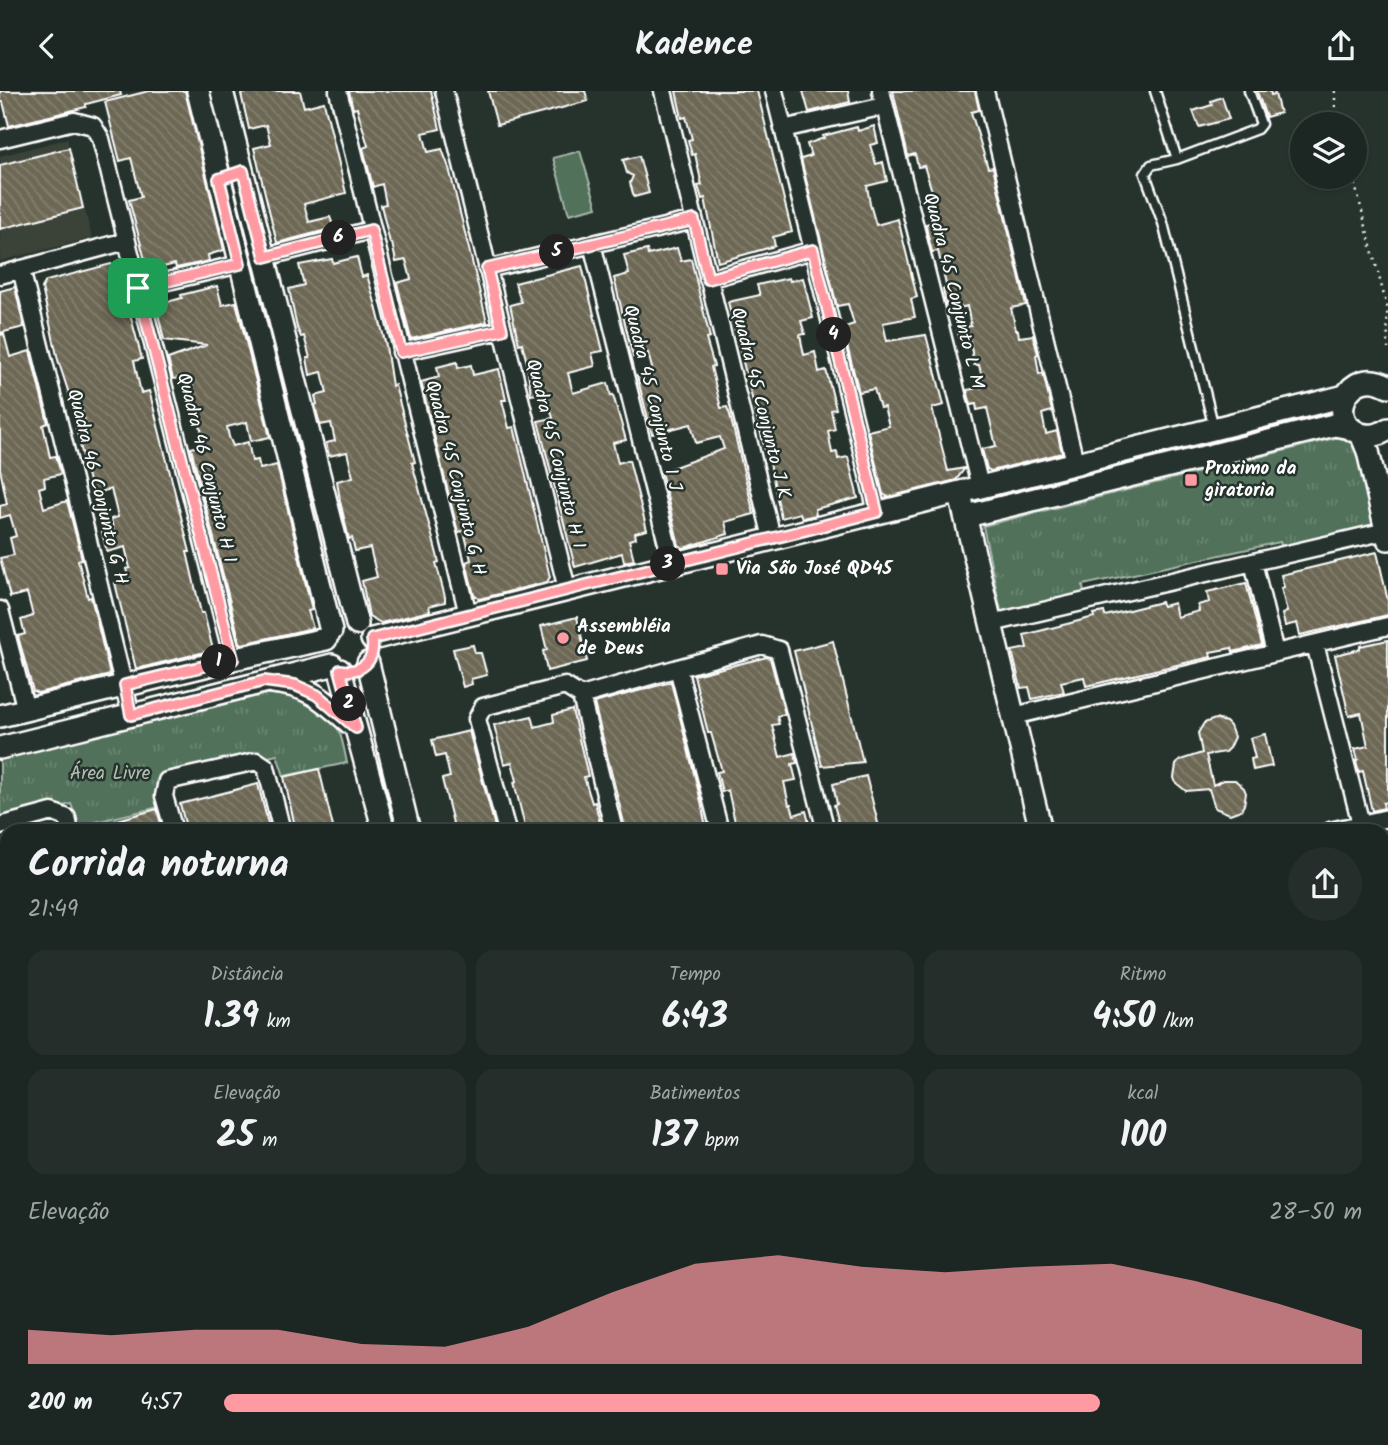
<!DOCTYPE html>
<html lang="pt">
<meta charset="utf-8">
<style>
body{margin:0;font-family:Kalam,sans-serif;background:#252e2a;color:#f1f3f6;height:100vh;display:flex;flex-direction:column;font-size:26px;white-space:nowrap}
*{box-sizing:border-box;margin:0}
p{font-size:23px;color:#a0a5a5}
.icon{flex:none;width:38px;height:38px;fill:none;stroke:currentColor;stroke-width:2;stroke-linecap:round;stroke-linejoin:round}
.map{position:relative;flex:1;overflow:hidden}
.drawer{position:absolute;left:0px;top:733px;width:1390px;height:621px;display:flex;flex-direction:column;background:#1c2622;border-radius:21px 21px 0 0;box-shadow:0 2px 5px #0004,0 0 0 2px #3a4340}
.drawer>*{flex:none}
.buttons{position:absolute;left:1290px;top:21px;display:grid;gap:14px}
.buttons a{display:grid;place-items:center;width:77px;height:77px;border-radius:50%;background:#1c2622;box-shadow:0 2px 5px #0004,0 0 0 2px #3a4340;font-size:35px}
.pin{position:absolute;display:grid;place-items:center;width:60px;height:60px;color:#fff;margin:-30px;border-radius:14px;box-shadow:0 4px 10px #0006}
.km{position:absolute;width:35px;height:35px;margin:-18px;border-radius:50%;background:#222;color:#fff;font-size:19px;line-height:35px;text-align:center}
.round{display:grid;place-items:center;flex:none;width:74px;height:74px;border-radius:37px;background:#252e2a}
.head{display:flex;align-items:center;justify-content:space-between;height:119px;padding:0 28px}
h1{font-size:38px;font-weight:800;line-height:52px}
.stats{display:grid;grid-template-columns:repeat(3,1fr);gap:10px;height:119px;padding:7px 28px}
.stats div{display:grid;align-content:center;border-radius:18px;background:#252e2a;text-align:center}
.stats b{font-size:35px;font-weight:800}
.stats small{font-size:19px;font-weight:400}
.stats p{font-size:19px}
.chart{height:196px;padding:14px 28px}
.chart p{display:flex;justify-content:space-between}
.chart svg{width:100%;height:126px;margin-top:7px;fill:#ff9aa2;opacity:.7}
ul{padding:0 28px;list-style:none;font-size:23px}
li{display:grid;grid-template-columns:112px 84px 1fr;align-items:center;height:52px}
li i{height:18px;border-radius:9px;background:#ff9aa2}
header{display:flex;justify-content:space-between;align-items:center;height:91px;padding:0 28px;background:#1c2622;font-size:32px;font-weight:800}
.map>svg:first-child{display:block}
.built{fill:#3b4339}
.grass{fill:url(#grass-tufts);stroke:#a8b8ac;stroke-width:2}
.pitch{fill:#51715a;stroke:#a8b8ac;stroke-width:2}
.building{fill:url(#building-back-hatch);stroke:#fff;stroke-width:2}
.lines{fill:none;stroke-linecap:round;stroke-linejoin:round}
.lane-casing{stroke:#fff;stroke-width:13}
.street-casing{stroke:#fff;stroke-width:21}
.secondary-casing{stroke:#fff;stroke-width:26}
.path{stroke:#fff;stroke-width:2.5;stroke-dasharray:2 5;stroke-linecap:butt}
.lane{stroke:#26332d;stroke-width:8}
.street{stroke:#26332d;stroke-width:16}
.secondary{stroke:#26332d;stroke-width:21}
.route-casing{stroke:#fff;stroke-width:14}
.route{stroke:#ff9aa2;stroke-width:9}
.poi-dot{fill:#ff9aa2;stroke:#26332d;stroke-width:2.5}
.labels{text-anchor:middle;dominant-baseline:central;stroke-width:5;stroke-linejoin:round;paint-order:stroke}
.street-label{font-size:19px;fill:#fff;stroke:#26332d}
.poi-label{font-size:19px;font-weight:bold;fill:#fff;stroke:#26332d;text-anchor:start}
.park-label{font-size:19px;fill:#b1bfb5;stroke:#26332d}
</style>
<header><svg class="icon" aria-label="back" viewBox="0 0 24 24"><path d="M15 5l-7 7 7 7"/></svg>Kadence<svg class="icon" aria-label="share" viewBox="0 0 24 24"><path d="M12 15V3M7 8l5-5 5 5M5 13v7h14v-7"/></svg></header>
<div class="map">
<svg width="1388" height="1354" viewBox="0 0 1388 1354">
<defs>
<pattern id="grass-tufts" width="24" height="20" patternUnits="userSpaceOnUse" patternTransform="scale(1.75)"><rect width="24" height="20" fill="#51715a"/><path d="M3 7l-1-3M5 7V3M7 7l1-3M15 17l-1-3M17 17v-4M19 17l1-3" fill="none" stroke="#6b8673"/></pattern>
<pattern id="building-back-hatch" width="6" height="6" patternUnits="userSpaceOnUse" patternTransform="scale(1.75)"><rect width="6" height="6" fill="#6d6855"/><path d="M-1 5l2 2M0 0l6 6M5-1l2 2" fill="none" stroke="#837f6e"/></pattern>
</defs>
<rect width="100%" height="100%" fill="#26332d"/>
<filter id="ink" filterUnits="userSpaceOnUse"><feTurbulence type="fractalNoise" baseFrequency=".0143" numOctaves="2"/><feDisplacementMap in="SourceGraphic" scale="14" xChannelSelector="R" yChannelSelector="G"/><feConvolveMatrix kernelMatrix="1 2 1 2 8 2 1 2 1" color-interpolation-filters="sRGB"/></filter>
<g filter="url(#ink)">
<path class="built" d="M67 48 92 147 0 170V65Z"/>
<path class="grass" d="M1339 346 1357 353 1378 437 1284 462 1280 451 1083 494 1084 508 1002 525 983 435Z
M259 602C287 603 327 611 339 640 343 650 345 662 347 672L284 685 277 664 158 692 163 715 79 735 71 713 0 731V667Z
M7 1315V1348H60L61 1354H0V1317Z"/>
<path class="pitch" d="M580 60 597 116 569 123 553 67Z"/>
<path class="building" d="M0 0H120L121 4 86 13V16L9 35 3 11H0Z
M149 0H185L224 159 208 164 209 170 176 177 175 173 148 180 129 109 141 106 131 67 120 70 105 11Z
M246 0H300L304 16 324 11 346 102 304 113 309 131 330 126 334 137 277 152 254 57 271 53 266 34 249 38 241 3 246 2Z
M349 0H431L440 38 423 42 428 61 442 58 449 77 487 231 411 248 397 192 411 188 406 169 396 171 392 152H390L381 114 386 113 382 93 373 96 363 57 368 55 357 17 353 18Z
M488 0H585L588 10 497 34Z
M676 0H757L792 141 773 146 775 155 718 171 705 107 702 108 698 95 702 94 695 63 692 64 688 49 692 48 686 26 682 27Z
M803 0H848L850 11 809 21Z
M893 0H975L979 19 971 21 988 77 993 76 1026 214 1011 217 1016 239H1018L1019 246 1033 244 1038 263 1036 264 1039 283 1043 282 1052 320 1042 323 1046 343 1057 340 1062 362 991 380 987 378 982 358 996 355 987 317 977 319 976 313 971 314 967 299 984 296 979 274H974L970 250 961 252 957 238 971 235 967 215 956 218 955 213 946 214 943 198H947L938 160 932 161 927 141 926 133 933 131 926 101 932 100 924 75 918 76 915 63 908 65Z
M1257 0H1270L1271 4 1275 3 1280 22 1266 26Z
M1222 6 1229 28 1199 36 1193 20 1212 14 1211 10Z
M874 35 878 52 870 54 876 73 883 71 887 90 867 95 870 113 876 134 898 128 917 206 911 208 915 226 883 232 887 250 926 244 944 314 932 317 948 380 965 377 956 389 888 406 883 403 868 340 889 335 884 316 880 317 874 298 859 301 843 239 845 236 854 233 848 213 837 215 801 68 811 65 807 53 824 47 823 45 857 36 858 40Z
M69 57 83 117 0 138V74Z
M639 65 649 102 634 106 630 92 633 85 627 82 623 69Z
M677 157 681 170 691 168 710 247 706 248 714 275 711 276 721 317 727 316 730 324 754 423 725 431 728 443 684 457 679 454 661 381 724 358 720 346 696 352 691 333 652 343 637 285 653 281 648 262 633 266 614 187 629 183 624 164 647 159 648 164Z
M357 166 362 186 367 184 376 215 386 255 392 295 395 294 415 371 412 372 433 448 439 471 436 472 445 506V511L429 515 430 520 381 532 369 525 362 490 377 486 370 457 355 460 352 447 349 448 340 410 337 390 353 386 347 361 329 365 326 352 335 350 331 332 320 334 315 314 317 313 315 305 327 302 322 281 310 284 307 267H310L304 245 301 246 297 237 289 198 304 194 299 174 332 168 333 172Z
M111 173 118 177 142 268 134 270 141 302 149 300 151 307 190 461H187L201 522H204L213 559 136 578 115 492 129 488 126 478 130 477 125 456 107 461 102 441 113 438 111 428 118 426 111 398 92 403 76 337 86 334 80 313 73 315 58 269 42 197 46 190Z
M582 175 603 260 592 262 595 275 568 282 573 302 608 292 611 305 613 304 626 349 613 352 618 372 629 369 647 439 635 442 636 447 629 449 634 469 624 471 622 462 575 476 538 330 553 327 546 301 531 304 527 272 522 252 519 253 510 214 521 211 515 192Z
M789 187 790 190 803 187 813 227 801 230 805 243 800 244 804 264 815 261 819 281 826 279 836 318 831 319 835 338 828 340 832 362 837 361 838 368 848 366 858 407 815 418 816 424 802 427 800 422 781 427 768 362 766 363 728 211 760 204 757 194Z
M217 195 222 214 236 211 270 346 251 350 247 331 227 336 229 346 233 355 248 351 252 370 258 369 260 378 277 374 312 519 308 520 313 537 242 553 240 551 191 357 204 354 192 293 182 296 180 287 173 288 168 268 207 254 164 249 156 214 182 207 181 204Z
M15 196 24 236 0 242V200Z
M4 243 10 266 30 260 48 332 43 334 50 366 56 365 61 383 44 387 45 395 39 397 44 417 67 410 82 468 78 469 88 507 91 506 110 584 38 602 33 600 18 545 25 543 21 529 33 525 27 502 10 506 0 467 14 464 10 447 16 445 10 424 0 427V415L7 413 0 378V244Z
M457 271 458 277 471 274 473 284 499 278 506 309H502L509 337 514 336 550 486 547 491 479 508 474 504 466 471 471 469 464 440 458 441 421 291 439 286 437 276Z
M1377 461 1388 510V524L1300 544 1297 532 1285 535 1282 523 1287 521 1281 497 1284 496 1281 484Z
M1246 492 1262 554 1233 561 1232 557 1210 561 1211 566 1086 595 1084 586 1061 591 1064 601 1032 608 1029 596 1021 597 1012 560 1027 557 1024 544 1094 526 1093 523 1104 521 1105 525 1161 511 1163 515 1174 512 1177 526 1199 520 1198 514 1209 511 1207 501Z
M577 526 587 570 547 580 543 560 547 559 541 535Z
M1388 549V711L1383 712 1384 717 1372 720 1363 680 1359 681 1356 670 1358 669 1355 658 1368 655 1361 622 1349 625 1335 564 1360 558V555Z
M833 550 863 671 822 675 794 560Z
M473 554 475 562H481L487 584 471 588 472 593 463 596 453 558Z
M767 566 770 567 785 623 777 625 779 633 772 634 780 666 795 662 797 672 792 673 796 689 784 691 789 714H791L794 724 806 720 811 740H737L728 699 722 701 717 681 722 680 711 642H708L694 584Z
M671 591 700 706 706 736 689 740H626L594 612Z
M572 619 588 685 584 686 592 712 595 711 602 740H526L514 691 517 690 512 671 504 673 494 634 532 625 535 636 554 631 553 624Z
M1215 628 1226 631 1230 635 1234 646 1229 657 1225 661 1206 664 1213 694 1223 689H1235L1244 697 1246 702 1244 714 1241 719 1230 723 1215 717 1209 698 1186 700 1176 692 1174 687 1176 674 1180 669 1202 662 1198 642 1204 632Z
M469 640 490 717 496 740H455L442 688 450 686 445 664 436 666 432 649Z
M1265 643 1272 675 1253 679 1251 668 1255 667 1250 647Z
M319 678 334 740H296L284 686Z
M866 685 880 740H841L834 714 837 713 833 693Z
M258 693 270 740H187L180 713Z
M157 718 162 737 154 740H92V736Z"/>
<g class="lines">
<defs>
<path id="lane" d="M1155 0 1177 68
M1214 337 1163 132 1145 83 1151 74 1177 68 1257 38 1261 33 1249 0"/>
<path id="street" d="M338 0 468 523
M444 0 567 498
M663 0 772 447
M774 0 877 421
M881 0 980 395
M985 0 1075 371
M783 38 884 15
M0 48 74 30 93 35 101 48 233 568
M592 153 672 472
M265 166 371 139
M21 178 131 624
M487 178 694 129
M0 184 126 150
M708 188 813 159
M138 197 240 173
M401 261 502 239
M1253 471 1275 562
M0 519 26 619
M992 532 1386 440
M1315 553 1361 733
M581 605 614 740
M581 605 678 577
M1014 625 1388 535
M0 735 52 721 67 727 70 740
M174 740 164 705 167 690 257 670 266 676 282 740
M507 740 477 628 483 616 565 595 581 605
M720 740 678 577 762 554 779 559 826 740
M1330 740 1388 727
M1382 830 1388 853
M0 892 7 919
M1382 1008 1388 1031
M1382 1048 1388 1047
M0 1134 7 1163
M1382 1141 1388 1140
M1382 1234 1388 1233
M112 1348 113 1354
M216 1348 218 1354
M325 1348 327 1354
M428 1348 430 1354
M657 1348 659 1354
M766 1348 768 1354
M873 1348 874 1354
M1053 1348 1055 1354
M897 1354 924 1348"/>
<path id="secondary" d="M198 0 331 540
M222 0 357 533
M1388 295C1348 272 1324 331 1361 343 1371 346 1380 344 1388 338
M1361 343 1368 360 1388 448
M962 412 1041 740
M967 425 1334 334 1351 337
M372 548 1345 305
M368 572 409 740
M340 579 384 740
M273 591C313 595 326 612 356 637
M0 625 233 568 326 548
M0 657 332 574
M1382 956 1388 955
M0 1016 7 1014
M0 1303 7 1301
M534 1348 536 1354
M562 1348 564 1354"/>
</defs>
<use href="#lane" class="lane-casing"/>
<use href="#street" class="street-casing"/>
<use href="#secondary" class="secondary-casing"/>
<path class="path" d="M1335 0V15L1340 33
M1353 86 1387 216 1388 258"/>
<use href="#lane" class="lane"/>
<use href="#street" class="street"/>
<use href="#secondary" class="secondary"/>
</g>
</g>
<g class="lines" filter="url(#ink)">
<defs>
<path id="route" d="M243 80 265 166 371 139 401 261 502 239 487 178 694 129 708 188 813 159 877 421 372 548C376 570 361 583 340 579L356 637 317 604 295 594 264 590 131 624 125 594 233 568 138 197 240 173 219 88Z"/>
</defs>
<use href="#route" class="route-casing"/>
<use href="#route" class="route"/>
</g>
<g class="poi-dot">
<rect x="1184" y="382" width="14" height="14" rx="3.5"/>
<rect x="715" y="471" width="14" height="14" rx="3.5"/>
<circle cx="563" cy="547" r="7"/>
</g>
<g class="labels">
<g class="street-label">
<text transform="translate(953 200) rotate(76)">Quadra 45 Conjunto L M</text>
<text transform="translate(652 307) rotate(76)">Quadra 45 Conjunto I J</text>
<text transform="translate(760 312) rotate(76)">Quadra 45 Conjunto J K</text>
<text transform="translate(555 363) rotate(76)">Quadra 45 Conjunto H I</text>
<text transform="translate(206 377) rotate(76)">Quadra 46 Conjunto H I</text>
<text transform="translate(455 387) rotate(76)">Quadra 45 Conjunto G H</text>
<text transform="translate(97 396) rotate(76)">Quadra 46 Conjunto G H</text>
</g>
<g class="poi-label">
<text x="1205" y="378">Proximo da<tspan x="1205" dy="22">giratoria</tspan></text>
<text x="736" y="478">Via São José QD45</text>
<text x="577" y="536">Assembléia<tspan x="577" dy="22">de Deus</tspan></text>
</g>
<g class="park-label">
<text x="110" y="683">Área Livre</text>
</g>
</g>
</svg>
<div class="buttons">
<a><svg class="icon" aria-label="layers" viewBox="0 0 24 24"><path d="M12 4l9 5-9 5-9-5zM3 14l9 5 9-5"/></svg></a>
</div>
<div class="pin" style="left:138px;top:197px;background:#1e9e55"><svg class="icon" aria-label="arrive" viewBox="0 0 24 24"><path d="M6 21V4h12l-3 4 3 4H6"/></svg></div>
<b class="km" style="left:219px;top:571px">1</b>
<b class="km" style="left:349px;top:613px">2</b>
<b class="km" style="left:668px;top:473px">3</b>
<b class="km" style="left:834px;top:244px">4</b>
<b class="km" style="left:557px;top:161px">5</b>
<b class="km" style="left:339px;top:147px">6</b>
<section class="drawer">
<div class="head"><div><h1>Corrida noturna</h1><p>21:49</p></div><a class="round"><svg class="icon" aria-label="share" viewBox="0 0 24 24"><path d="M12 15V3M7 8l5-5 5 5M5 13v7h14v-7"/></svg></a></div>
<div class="stats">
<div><p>Distância</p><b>1.39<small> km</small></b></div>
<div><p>Tempo</p><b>6:43</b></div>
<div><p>Ritmo</p><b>4:50<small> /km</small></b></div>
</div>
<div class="stats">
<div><p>Elevação</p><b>25<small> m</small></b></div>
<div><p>Batimentos</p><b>137<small> bpm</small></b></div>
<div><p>kcal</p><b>100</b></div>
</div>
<div class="chart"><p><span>Elevação</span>28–50 m</p>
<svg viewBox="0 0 160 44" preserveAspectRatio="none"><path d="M0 44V32L10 34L20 32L30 32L40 37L50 38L60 31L70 19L80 9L90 6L100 10L110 12L120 10L130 9L140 15L150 23L160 32V44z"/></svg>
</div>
<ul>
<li><b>200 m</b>4:57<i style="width:77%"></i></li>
</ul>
</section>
</div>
